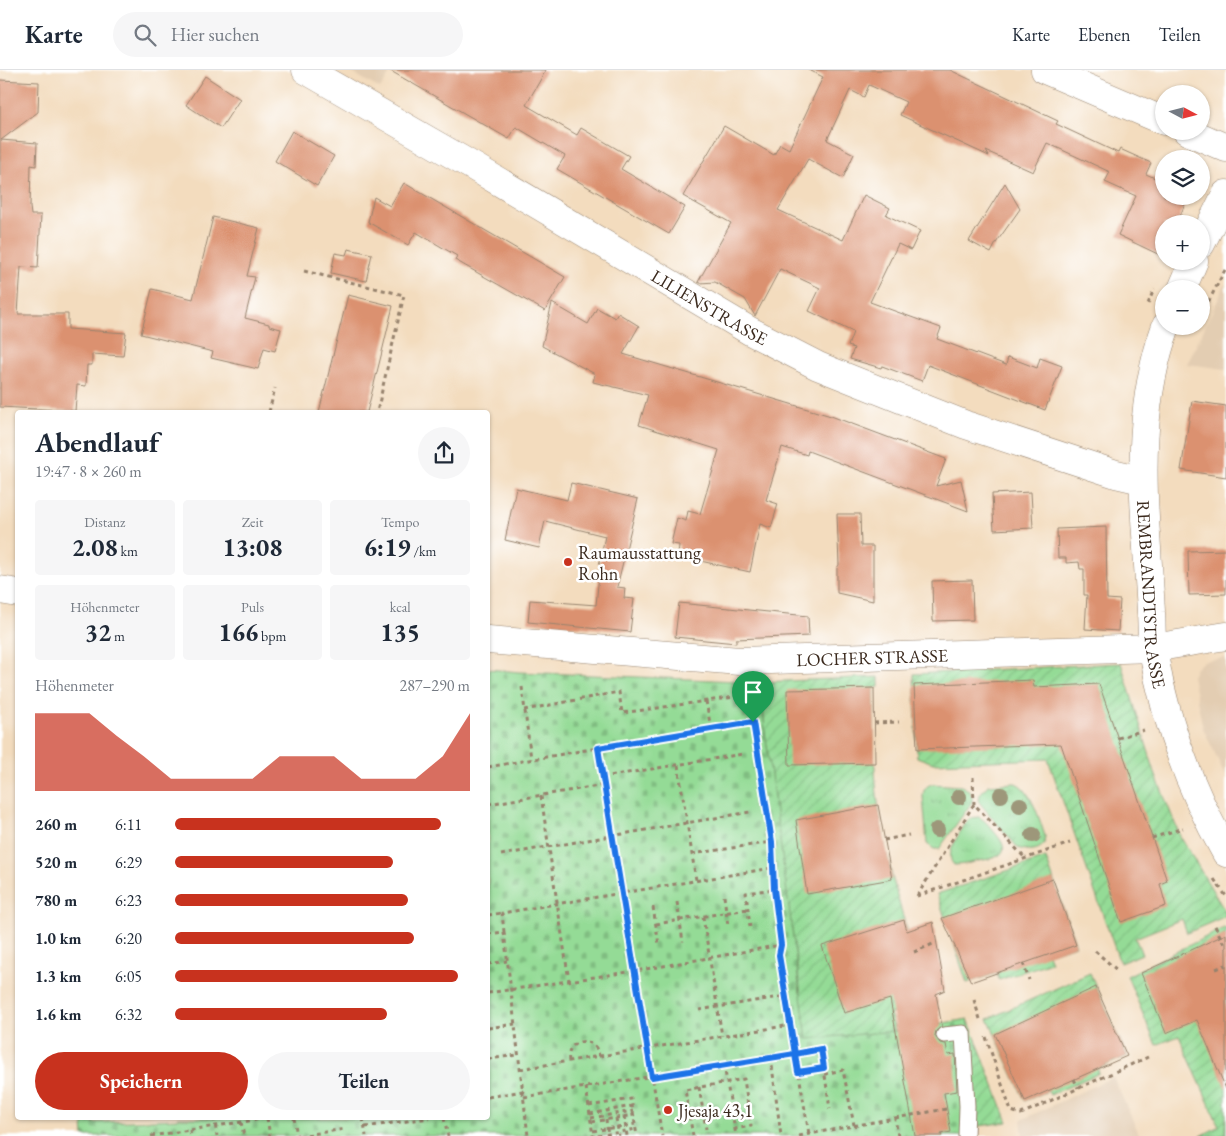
<!DOCTYPE html>
<html lang="de">
<meta charset="utf-8">
<style>
body{margin:0;font-family:"EB Garamond",serif;background:#f6f6f7;color:#1f2937;height:100vh;display:flex;flex-direction:column;font-size:19px;white-space:nowrap}
*{box-sizing:border-box;margin:0}
p{font-size:16px;color:#747a83}
.icon{flex:none;width:28px;height:28px;fill:none;stroke:currentColor;stroke-width:2;stroke-linecap:round;stroke-linejoin:round}
.map{position:relative;flex:1;overflow:hidden}
.details{position:absolute;left:15px;top:340px;width:475px;height:710px;display:flex;flex-direction:column;background:#fff;border-radius:5px;box-shadow:0 1px 4px #0004}
.details>*{flex:none}
.needle{width:32px;rotate:97deg}
.controls{position:absolute;left:1155px;top:15px;display:grid;gap:10px}
.controls a{display:grid;place-items:center;width:55px;height:55px;border-radius:50%;background:#fff;box-shadow:0 1px 4px #0004;font-size:25px}
.pin{position:absolute;display:grid;place-items:center;width:42px;height:42px;color:#fff;margin:-51px -21px;border-radius:50% 50% 50% 0;rotate:-45deg;box-shadow:0 0 5px #0007}
.pin .icon{rotate:45deg}
.round{display:grid;place-items:center;flex:none;width:52px;height:52px;border-radius:26px;background:#f6f6f7}
.head{display:flex;align-items:center;justify-content:space-between;height:85px;padding:0 20px}
h1{font-size:28px;font-weight:700;line-height:38px}
.stats{display:grid;grid-template-columns:repeat(3,1fr);gap:8px;height:85px;padding:5px 20px}
.stats div{display:grid;align-content:center;border-radius:5px;background:#f6f6f7;text-align:center}
.stats b{font-size:25px;font-weight:700}
.stats small{font-size:14px;font-weight:400}
.stats p{font-size:14px}
.chart{height:140px;padding:10px 20px}
.chart p{display:flex;justify-content:space-between}
.chart svg{width:100%;height:90px;margin-top:5px;fill:#c8321e;opacity:.7}
.primary-button{display:flex;gap:10px;margin-top:auto;padding:10px 20px}
.primary-button a{flex:1;height:58px;border-radius:30px;background:#c8321e;color:#fff;font-size:20px;font-weight:700;line-height:58px;text-align:center}
.primary-button a+a{background:#f6f6f7;color:#1f2937}
ul{padding:0 20px;list-style:none;font-size:16px}
li{display:grid;grid-template-columns:80px 60px 1fr;align-items:center;height:38px}
li i{height:12px;border-radius:6px;background:#c8321e}
header{display:flex;align-items:center;gap:30px;box-sizing:border-box;height:70px;padding:0 25px;background:#fff;border-bottom:1px solid #e0e1e3}
header strong{font-size:24px}
nav{display:flex;gap:28px;margin-inline-start:auto;font-size:18px}
.search{width:350px;height:45px;background:#f6f6f7;display:flex;align-items:center;gap:12px;box-sizing:border-box;padding:0 18px;border-radius:28px;color:#747a83;font-size:19px}
.map>svg:first-child{display:block}
.built{fill:#e3cdb2}
.cemetery{fill:url(#cemetery-stones);stroke:#68825a}
.park{fill:url(#park-tufts);stroke:#68825a}
.garden{fill:url(#garden-furrows);stroke:#68825a}
.building{fill:#db9170}
.lines{fill:none;stroke-linecap:round;stroke-linejoin:round}
.lane-casing{stroke:#97836e;stroke-width:17}
.street-casing{stroke:#97836e;stroke-width:29}
.secondary-casing{stroke:#97836e;stroke-width:29}
.path{stroke:#97836e;stroke-width:3;stroke-dasharray:4 4;stroke-linecap:butt}
.lane{stroke:#fff;stroke-width:15}
.street{stroke:#fff;stroke-width:28}
.secondary{stroke:#fff;stroke-width:28}
.tree{fill:#9d977a}
.route-casing{stroke:#fff;stroke-width:10}
.route{stroke:#1a73e8;stroke-width:6}
.poi-dot{fill:#c8321e;stroke:#fff;stroke-width:2}
.labels{text-anchor:middle;dominant-baseline:central;stroke-width:5;stroke-linejoin:round;paint-order:stroke}
.street-label{font-size:18px;fill:#3b2a1e;stroke:#fff}
.poi-label{font-size:18px;fill:#3b2a1e;stroke:#fff;text-anchor:start}
</style>
<header>
<strong>Karte</strong>
<div class="search"><svg class="icon" aria-label="search" viewBox="0 0 24 24"><circle cx="10" cy="10" r="6"/><path d="M15 15l6 6"/></svg>Hier suchen</div>
<nav><a>Karte</a><a>Ebenen</a><a>Teilen</a></nav>
</header>
<div class="map">
<svg width="1226" height="1066" viewBox="0 0 1226 1066">
<defs>
<pattern id="cemetery-stones" width="16" height="16" patternUnits="userSpaceOnUse" patternTransform="scale(1.25)"><rect width="16" height="16" fill="#94db96"/><path d="M2 7V4a2 2 0 0 1 4 0v3zM10 15v-3a2 2 0 0 1 4 0v3z" fill="#80bc81"/></pattern>
<pattern id="park-tufts" width="24" height="20" patternUnits="userSpaceOnUse" patternTransform="scale(1.25)"><rect width="24" height="20" fill="#94db96"/><path d="M3 7l-1-3M5 7V3M7 7l1-3M15 17l-1-3M17 17v-4M19 17l1-3" fill="none" stroke="#80bc81"/></pattern>
<pattern id="garden-furrows" width="10" height="10" patternUnits="userSpaceOnUse" patternTransform="scale(1.25)"><rect width="10" height="10" fill="#94db96"/><path d="M-1 1l2-2M0 10L10 0M9 11l2-2" fill="none" stroke="#80bc81"/></pattern>
</defs>
<rect width="100%" height="100%" fill="#fff"/>
<filter id="ink" filterUnits="userSpaceOnUse"><feTurbulence type="fractalNoise" baseFrequency=".02" numOctaves="2"/><feDisplacementMap in="SourceGraphic" scale="10" xChannelSelector="R" yChannelSelector="G"/><feConvolveMatrix kernelMatrix="1 2 1 2 8 2 1 2 1" color-interpolation-filters="sRGB"/></filter>
<filter id="wash" filterUnits="userSpaceOnUse"><feTurbulence type="fractalNoise" baseFrequency=".0096" numOctaves="4" result="noise"/><feDisplacementMap in="SourceGraphic" scale="20" xChannelSelector="R" yChannelSelector="G"/><feGaussianBlur stdDeviation="1.12" result="paint"/><feColorMatrix in="noise" values="0 0 0 0 0 0 0 0 0 0 0 0 0 0 0 0 0 1.4 0 .05"/><feComposite in="paint" operator="in"/></filter>
<g filter="url(#wash)">
<rect width="100%" height="100%" fill="#f3dcbe"/>
<path class="built" d="M348 0H392L380 19Z
M1226 213V299L1187 294Z
M1226 588V705H1225L1203 658 1192 606 1196 598 1204 591Z
M1113 1007 1140 1066H1023L1021 1050Z"/>
<path class="cemetery" d="M488 599 519 602 761 612 765 661 784 791 800 923 895 961 968 949 972 1066H84L83 1053 177 1049V1048H488Z"/>
<path class="park" d="M1015 713C1031 718 1040 751 1045 766L1044 774C1038 782 1027 781 1018 778L979 732 980 724 988 715Z
M932 714 961 716C969 719 973 724 972 732L939 779H934L927 774 923 727C923 721 925 716 932 714Z
M979 747C986 751 991 758 996 764 1014 785 996 788 978 791 970 793 962 795 954 795 943 784 961 762 967 751L971 748Z"/>
<path class="garden" d="M1121 593 1156 706 1180 766 1226 843V846L1187 863 1182 849 1135 868 1142 884 1120 893 1048 689 933 693 917 687 914 604Z
M879 607V617L874 618C874 656 873 695 878 733 887 803 909 867 931 933L890 944 895 961 807 969 765 661 761 612Z
M1046 788 1076 875 1048 884 1051 892 999 910 997 903 967 913 937 824Z
M1226 857V1066H1201L1219 1056 1179 966 1156 975 1127 906Z
M1090 903 1127 986 1098 999 1099 1003 1050 1025 1048 1021 1025 1031 988 949Z
M968 949 1008 1052 972 1057Z"/>
<g id="blocks">
<path class="building" d="M389 0H546L526 35 577 65 581 58 629 86 621 99 685 137 669 164 557 99 565 86 516 57 509 69Z
M809 0H950L1058 51 1056 54 1118 83 1120 79 1151 93 1146 104 1164 112V126H1188L1177 154H1164V187L1118 165 1136 126 1105 112 1110 102 1047 73 1033 102 986 81 989 86 900 45 906 32 869 15 864 27 850 20 827 70 854 84 843 108 808 89 778 140 843 170 864 125 890 138 886 145 920 161 911 180 898 174 870 232 941 258 937 269 1006 295 1008 287 1037 298 1040 288 1062 296 1045 340 928 295 922 311 882 296 881 298 850 289 854 278 848 276 853 262 809 241 820 218 780 199 755 246 745 229 715 212 700 213 698 212 731 153 683 126 724 56 774 85 780 74 789 79 823 7Z
M205 6 240 29 221 58 186 35Z
M0 10 39 12 38 42 1 70 37 73 36 96 31 95 30 137 31 145H41L38 198 21 197 18 244H68V259L126 263 123 286 92 284V295H87L86 316 77 315 75 341 0 337Z
M292 61 334 86 317 116 275 91Z
M404 113 565 207 545 241 455 190 457 186 416 162 408 175 368 152 374 127 390 136Z
M1005 113 1020 139 996 173 991 183 969 171Z
M213 147 259 158 247 206 255 207 245 248 269 254V256L281 259 275 281 264 278 258 299 211 288 213 282 141 264 152 219 193 229Z
M348 179 372 184 366 211 331 203 335 183 346 185Z
M348 225 393 236 381 286 367 342H319Z
M552 233 588 254 597 238 615 248 618 243 639 256 623 284 831 346 946 389 936 416 961 410 968 441 808 381 807 385 782 377 766 430 778 434 771 458 760 454 750 502 678 486 679 475 671 474 677 448 686 451 688 441 700 444 719 380 639 355 648 325 593 312 595 304 542 276Z
M1192 331 1226 336V407L1181 400Z
M571 413 638 429 617 517 625 518 624 528 634 529 630 562 528 552 530 530 596 535 600 495H599L605 466 545 451 539 478 505 470 516 418 567 430Z
M1031 422 1033 458 994 460 992 424Z
M837 444H860L861 476H873V531L837 523V498L839 495Z
M1106 457 1107 529 1120 530 1118 561 1085 559 1087 525H1084V499H1080L1079 492 1066 493V488H1058L1057 459Z
M1226 480V524L1189 525 1188 481Z
M972 510 973 550 933 551 932 511Z
M679 533 808 546 809 566 736 569V573L675 567Z
M1033 610 1034 617 1099 614 1167 811 1160 814 1166 836 1121 852 1061 674 917 679 914 615Z
M874 618 875 693 789 695 787 620Z
M878 735 892 809 807 824 796 750Z
M1053 809 1076 875 971 912 942 848Z
M904 850 907 861 933 852 945 920 936 924 942 956 936 961 935 966 940 973 946 974 948 985 955 984 957 1021 944 1023 951 1062 941 1064 942 1066H915L890 929 844 943 822 876Z
M1226 864V1019L1197 950 1166 963 1141 903Z
M1096 917 1127 986 1025 1031 995 964Z"/>
</g>
</g>
<g filter="url(#ink)">
<use href="#blocks" fill-opacity="0" stroke="#97836e" stroke-width="1"/>
<g class="lines">
<defs>
<path id="lane" d="M944 965 963 963 967 1036 966 1066"/>
<g id="street">
<path id="s1" d="M306 0 476 98 750 261 818 296 966 355 1116 404 1142 410"/>
<path d="M1045 0 1164 51"/>
<path d="M1187 61 1226 78"/>
<path d="M0 520 18 523"/>
<path id="s2" d="M488 570 739 591 1153 578 1226 566"/>
</g>
<g id="secondary">
<path d="M1201 174 1226 124"/>
<path d="M1182 219 1194 191"/>
<path id="s3" d="M1166 256C1140 328 1141 403 1147 478 1148 499 1150 521 1151 542 1152 555 1151 568 1153 580 1165 652 1190 719 1226 783"/>
</g>
</defs>
<use href="#lane" class="lane-casing"/>
<use href="#street" class="street-casing"/>
<use href="#secondary" class="secondary-casing"/>
<path class="path" d="M304 201 404 225 377 342
M1148 234 1154 219
M1201 246 1226 198
M269 342 275 318
M522 617 531 689
M740 618 753 651 772 772 774 819 781 875 779 885 809 1064
M706 631 711 659
M524 640 619 622 622 643 735 627
M874 653 899 652
M1118 668 1144 660
M598 678 662 1066
M678 695 696 810
M488 697 753 651
M603 707 743 684
M973 707 974 734
M541 726 569 911
M488 734 604 715
M1152 768 1183 758
M884 770 909 765
M692 784 772 772
M501 785 750 742
M1214 809 1226 826
M724 826 728 856
M917 826 974 734 1025 788
M917 826 1070 773
M677 832 683 872
M653 837 659 875
M488 845 502 843
M703 847 722 966
M656 854 748 839
M1215 856 1226 878
M750 857 746 823 774 819
M504 862 528 1066
M488 864 504 862 502 843 772 798
M1095 881 1118 901
M914 882 933 874
M1023 893 1029 910
M488 894 507 891
M1216 899 1226 895
M488 923 635 901 781 875
M974 930 980 949
M699 940 786 926
M488 958 515 954
M986 967 1011 1041 1021 1044 1148 987
M771 988 781 1066
M488 989 518 985
M569 991C565 968 596 964 599 986
M724 995 736 1066
M520 999 791 955
M798 1002 824 998
M824 1004 843 1000 854 1055
M1074 1009 1078 1018
M586 1017 593 1066
M699 1017 706 1059
M488 1027 523 1021
M524 1027 821 979 830 1039
M589 1036 631 1029 637 1066
M590 1044 632 1036
M624 1046 627 1066
M214 1048 217 1066
M267 1048 270 1066
M294 1048 297 1066
M363 1048 366 1066
M444 1048 448 1066
M591 1048 633 1041
M616 1048 619 1066
M895 1048 946 1039
M606 1049 608 1065
M241 1052 244 1066
M592 1052 634 1045
M365 1057 429 1048
M190 1060 191 1066
M593 1061 635 1054
M151 1066 268 1048
M299 1066 345 1059
M598 1066 636 1059
M693 1066 685 1020 744 1009 751 1056 735 1059
M799 1066 895 1048 898 1066"/>
<use href="#lane" class="lane"/>
<use href="#street" class="street"/>
<use href="#secondary" class="secondary"/>
</g>
<g class="tree">
<circle cx="1001" cy="725" r="8"/>
<circle cx="959" cy="727" r="8"/>
<circle cx="1020" cy="735" r="8"/>
<circle cx="937" cy="760" r="8"/>
<circle cx="1033" cy="765" r="8"/>
</g>
</g>
<g class="lines" filter="url(#ink)">
<defs>
<path id="route" d="M753 652 598 678 652 1007 795 984 798 1002 824 998 821 979 795 984 779 885 781 875 774 819 772 772 753 652"/>
</defs>
<use href="#route" class="route-casing"/>
<use href="#route" class="route"/>
</g>
<g class="poi-dot">
<circle cx="568" cy="492" r="5"/>
<circle cx="668" cy="1040" r="5"/>
</g>
<g class="labels">
<g class="street-label">
<text stroke="none"><textPath href="#s1" startOffset="468">LILIENSTRASSE</textPath></text>
<text stroke="none"><textPath href="#s3" startOffset="271">REMBRANDTSTRASSE</textPath></text>
<text stroke="none"><textPath href="#s2" startOffset="385">LOCHER STRASSE</textPath></text>
</g>
<g class="poi-label">
<text x="578" y="482">Raumausstattung<tspan x="578" dy="21">Rohn</tspan></text>
<text x="678" y="1040">Jjesaja 43,1</text>
</g>
</g>
</svg>
<div class="controls">
<a><svg class="needle" viewBox="-14 -14 28 28"><path d="M0-13l5 13h-10z" fill="#e53935"/><path d="M0 13l5-13h-10z" fill="#747a83"/></svg></a>
<a><svg class="icon" aria-label="layers" viewBox="0 0 24 24"><path d="M12 4l9 5-9 5-9-5zM3 14l9 5 9-5"/></svg></a>
<a>+</a>
<a>−</a>
</div>
<div class="pin" style="left:753px;top:652px;background:#1e9e55"><svg class="icon" aria-label="arrive" viewBox="0 0 24 24"><path d="M6 21V4h12l-3 4 3 4H6"/></svg></div>
<section class="details">
<div class="head"><div><h1>Abendlauf</h1><p>19:47 · 8 × 260 m</p></div><a class="round"><svg class="icon" aria-label="share" viewBox="0 0 24 24"><path d="M12 15V3M7 8l5-5 5 5M5 13v7h14v-7"/></svg></a></div>
<div class="stats">
<div><p>Distanz</p><b>2.08<small> km</small></b></div>
<div><p>Zeit</p><b>13:08</b></div>
<div><p>Tempo</p><b>6:19<small> /km</small></b></div>
</div>
<div class="stats">
<div><p>Höhenmeter</p><b>32<small> m</small></b></div>
<div><p>Puls</p><b>166<small> bpm</small></b></div>
<div><p>kcal</p><b>135</b></div>
</div>
<div class="chart"><p><span>Höhenmeter</span>287–290 m</p>
<svg viewBox="0 0 160 44" preserveAspectRatio="none"><path d="M0 44V6L10 6L20 6L30 17L40 27L50 38L60 38L70 38L80 38L90 27L100 27L110 27L120 38L130 38L140 38L150 27L160 6V44z"/></svg>
</div>
<ul>
<li><b>260 m</b>6:11<i style="width:90%"></i></li>
<li><b>520 m</b>6:29<i style="width:74%"></i></li>
<li><b>780 m</b>6:23<i style="width:79%"></i></li>
<li><b>1.0 km</b>6:20<i style="width:81%"></i></li>
<li><b>1.3 km</b>6:05<i style="width:96%"></i></li>
<li><b>1.6 km</b>6:32<i style="width:72%"></i></li>
</ul>
<div class="primary-button"><a>Speichern</a><a>Teilen</a></div>
</section>
</div>
